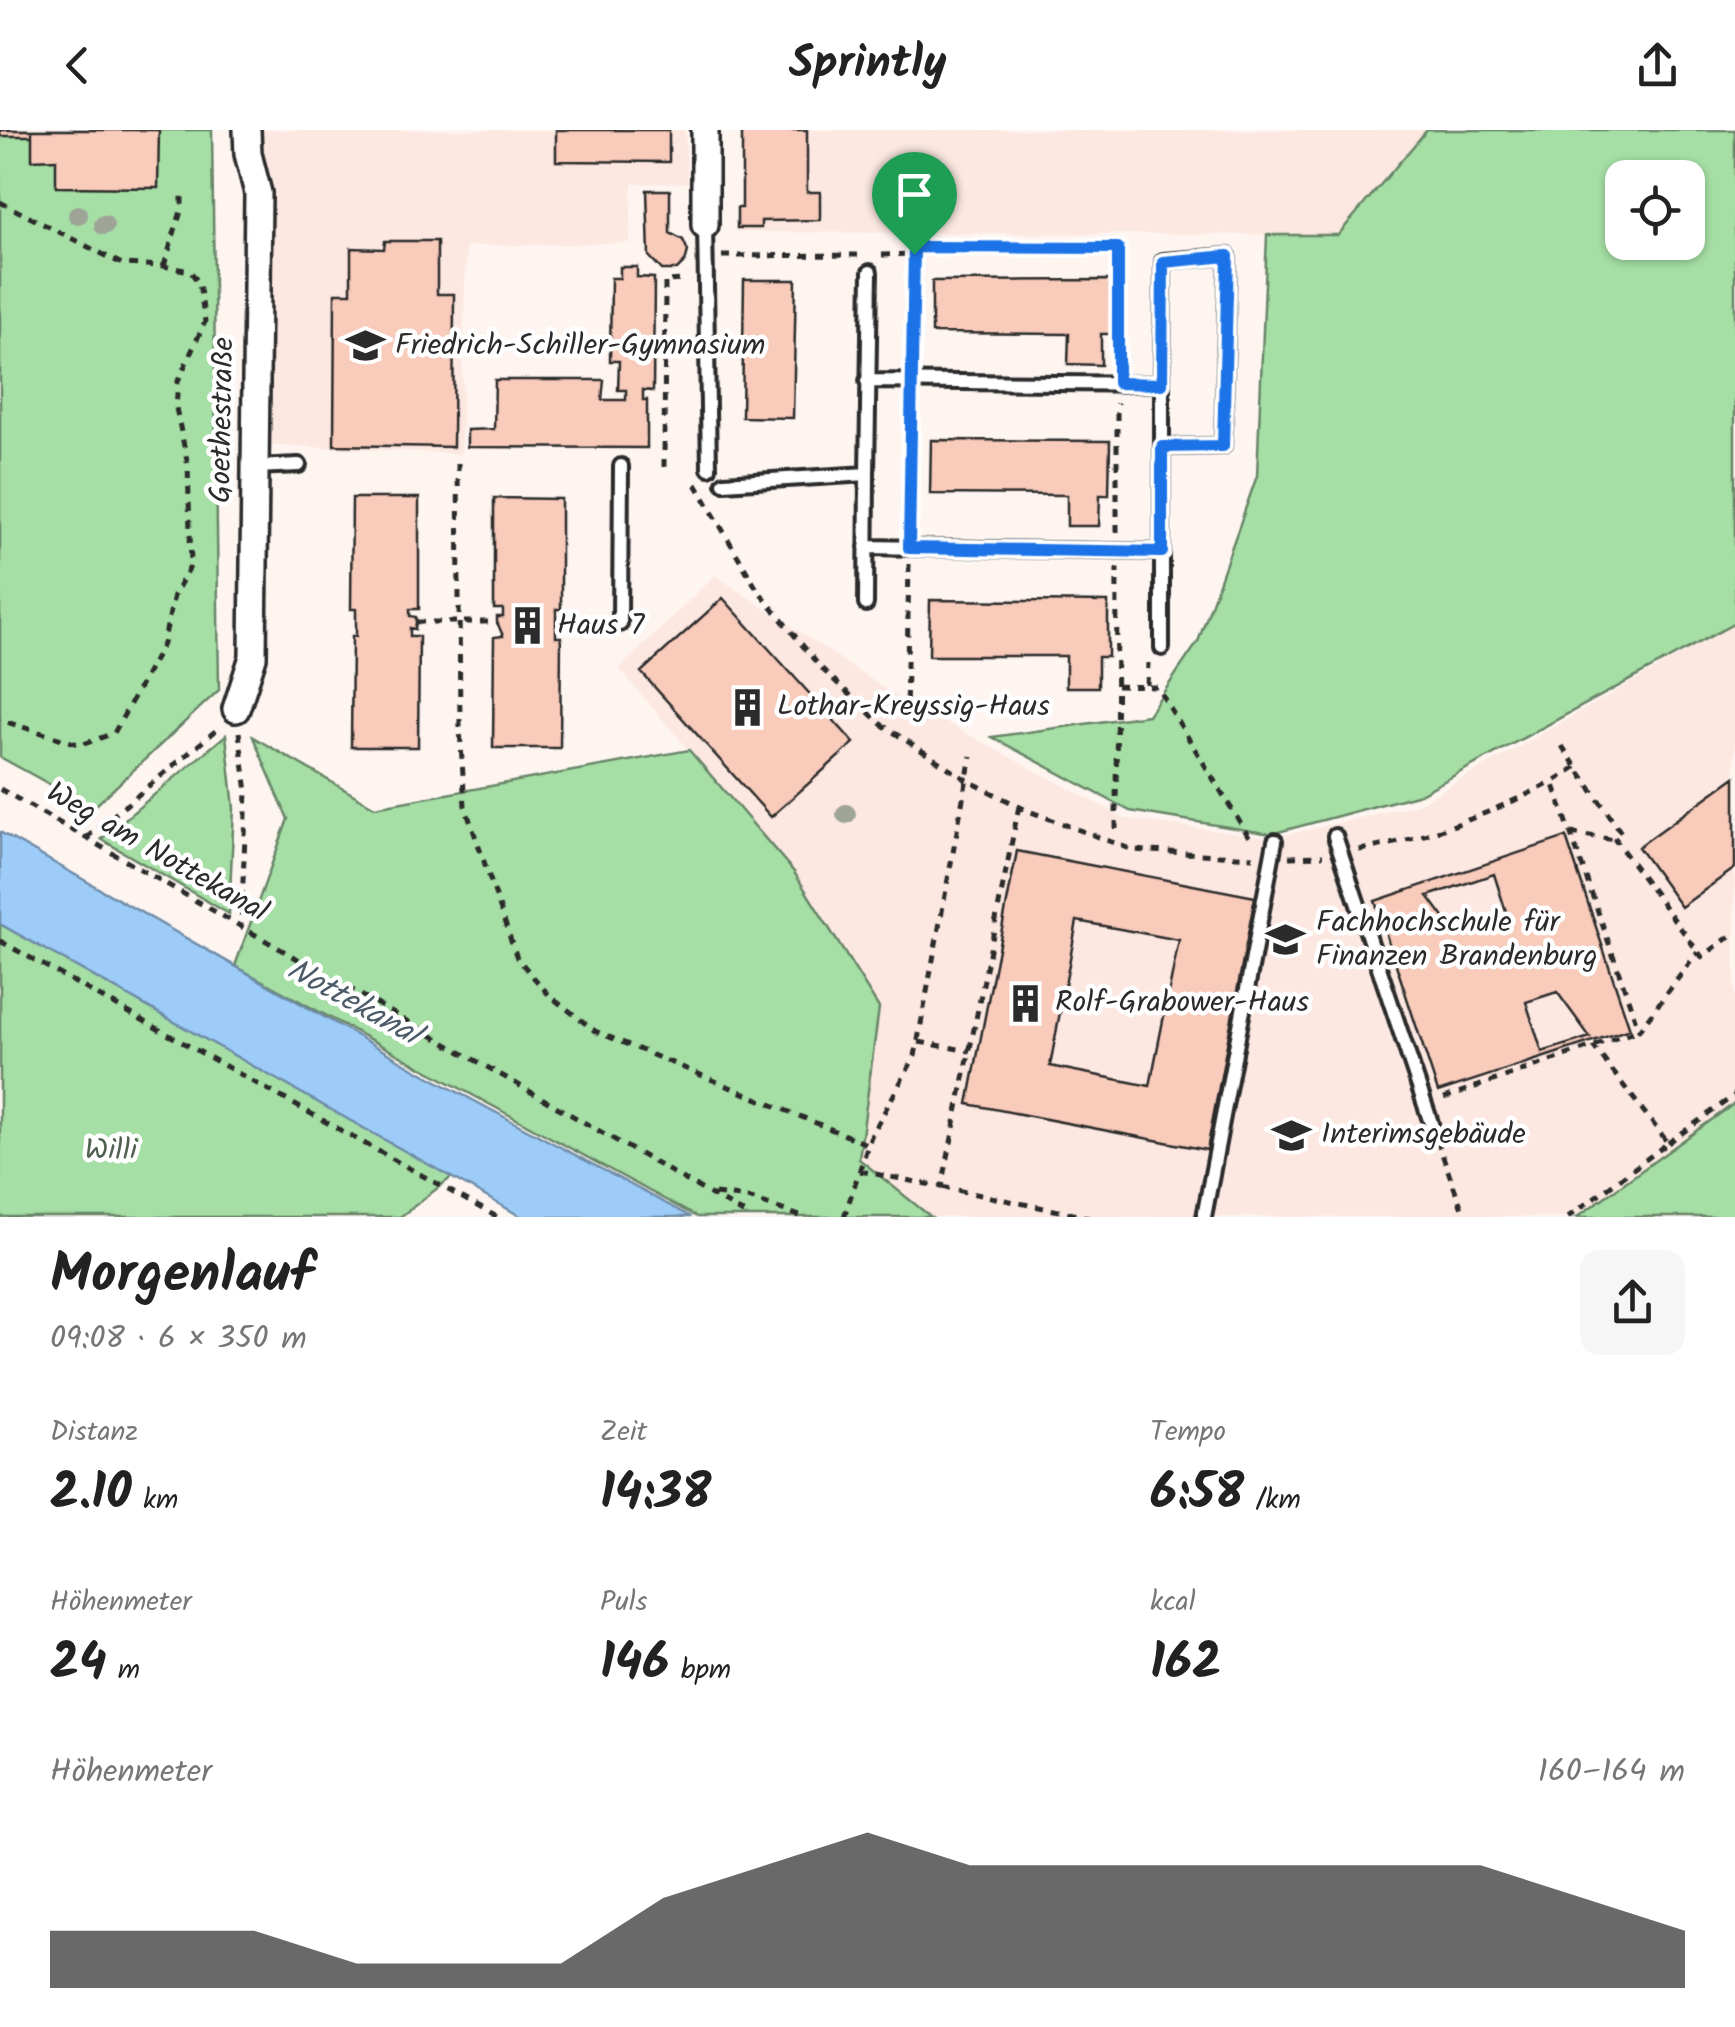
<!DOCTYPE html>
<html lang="de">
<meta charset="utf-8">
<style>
body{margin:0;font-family:Kalam,sans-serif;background:#f6f6f6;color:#222;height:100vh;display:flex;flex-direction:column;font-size:38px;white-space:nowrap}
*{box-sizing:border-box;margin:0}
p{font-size:32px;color:#767676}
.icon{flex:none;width:55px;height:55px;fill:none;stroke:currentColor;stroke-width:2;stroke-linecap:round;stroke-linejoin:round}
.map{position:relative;height:1087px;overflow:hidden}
.panel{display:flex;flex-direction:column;background:#fff;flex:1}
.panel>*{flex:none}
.buttons{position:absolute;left:1605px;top:30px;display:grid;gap:20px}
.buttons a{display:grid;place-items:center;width:100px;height:100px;border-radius:20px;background:#fff;box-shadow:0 2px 8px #0004;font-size:50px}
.pin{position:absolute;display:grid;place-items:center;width:85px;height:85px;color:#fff;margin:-102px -42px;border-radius:50% 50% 50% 0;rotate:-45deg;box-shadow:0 0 10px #0007}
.pin .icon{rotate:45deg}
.round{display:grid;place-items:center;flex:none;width:105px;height:105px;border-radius:20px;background:#f6f6f6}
.summary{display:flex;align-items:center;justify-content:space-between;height:170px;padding:0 50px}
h1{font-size:55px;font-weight:700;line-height:75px}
.metrics{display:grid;grid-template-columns:repeat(3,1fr);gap:15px;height:170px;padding:10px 50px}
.metrics div{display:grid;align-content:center}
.metrics b{font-size:50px;font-weight:700}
.metrics small{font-size:28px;font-weight:400}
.metrics p{font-size:28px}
.chart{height:280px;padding:20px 50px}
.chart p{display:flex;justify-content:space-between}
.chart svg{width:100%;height:180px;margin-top:10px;fill:#2b2b2b;opacity:.7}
header{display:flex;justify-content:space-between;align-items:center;height:130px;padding:0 50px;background:#fff;font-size:45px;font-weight:700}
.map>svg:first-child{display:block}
.built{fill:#fce8e1}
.green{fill:#a5dfa5;stroke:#688568;stroke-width:2.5;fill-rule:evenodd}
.water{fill:#9dccf9;stroke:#6f8ca7;stroke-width:2.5}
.building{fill:#f8cbbb;stroke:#2b2b2b;stroke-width:2.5;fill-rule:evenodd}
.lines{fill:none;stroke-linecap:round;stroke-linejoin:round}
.service-casing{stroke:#2b2b2b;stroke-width:20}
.minor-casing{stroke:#2b2b2b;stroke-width:32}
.path{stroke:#2b2b2b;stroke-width:5;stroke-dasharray:8 8;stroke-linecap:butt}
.service{stroke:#fff;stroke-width:12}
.minor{stroke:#fff;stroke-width:25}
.tree{fill:#9ea498}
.route-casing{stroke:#fff;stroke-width:20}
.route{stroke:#1a73e8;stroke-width:12}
.labels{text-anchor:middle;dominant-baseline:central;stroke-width:9;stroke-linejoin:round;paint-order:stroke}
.poi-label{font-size:30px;fill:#2b2b2b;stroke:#fff;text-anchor:start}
.street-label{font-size:30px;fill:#2b2b2b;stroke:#fff}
.park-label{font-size:30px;fill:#506150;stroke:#fff}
.water-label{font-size:32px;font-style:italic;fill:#4d5b69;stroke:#fff}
</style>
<header><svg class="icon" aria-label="back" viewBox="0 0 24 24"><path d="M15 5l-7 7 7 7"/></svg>Sprintly<svg class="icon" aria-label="share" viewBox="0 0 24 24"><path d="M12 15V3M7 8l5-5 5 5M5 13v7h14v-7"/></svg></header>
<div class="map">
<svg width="1735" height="1087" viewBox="0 0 1735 1087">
<rect width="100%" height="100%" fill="#fef5f1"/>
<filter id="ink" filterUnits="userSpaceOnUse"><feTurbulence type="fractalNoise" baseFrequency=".01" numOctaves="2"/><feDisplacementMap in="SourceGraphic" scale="20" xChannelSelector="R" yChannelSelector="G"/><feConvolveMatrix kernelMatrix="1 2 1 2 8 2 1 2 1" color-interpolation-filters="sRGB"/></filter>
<g filter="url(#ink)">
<path class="built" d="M258 0H685L688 53 632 54 630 113 466 116 461 324 269 315 264 63Z
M742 0H1427L1338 105 737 102V78L742 77Z
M715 445 891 563 1126 689 1273 708 1418 674 1735 494V973L1577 1087H931L859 1029 878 878 794 742 619 539Z"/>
<path class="green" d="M0 0H212L219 560 93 678 0 627Z
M1427 0H1735V493L1420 664 1271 704 1130 681 992 607 1148 585 1198 512 1257 346 1267 105H1338ZM1622 48H1688V112H1622Z
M226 605 234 678 229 784 101 709Z
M253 607 375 677 689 620 794 742 879 878 859 1029 931 1087H697L235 836 288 689Z
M0 794 452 1047 400 1087H0Z
M1735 973V1087H1577Z"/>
<path class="water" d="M0 702 426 945 691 1087H522L0 794Z"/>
<path class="building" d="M0 0H32V6H0Z
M32 0H159L158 58 56 57V29L32 30Z
M556 0H669V32L556 31Z
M742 0H807V62H820V90L761 91V98H737V78H742Z
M647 60H670V103L683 110 688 121 685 132 677 140H662L649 126Z
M385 111H437V164H454L453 317 334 315 335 163H351V118L384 119Z
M620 137H637V147L654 148 653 261 643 260V270H647V318L467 317V300L494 299 495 250H604L602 270H626V260H618L619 231H610L611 148H620Z
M744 150H796L793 288 742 287Z
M1110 150 1111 204H1101V235L1068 234 1069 204 932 203V151Z
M931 310 1110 311 1109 365H1100L1099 396H1067V365L930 364Z
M352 368H419V479H410V486L416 487V492L415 499 410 498V506H419L418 617H351L352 506H356V479H351Z
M494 368 561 369V479H556V507H561L560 618H493L494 507 503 506 497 492V487H503V479H494Z
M723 468 854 613 771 687 641 542Z
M930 470 1108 472V527H1098V557H1066V526H929Z
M1735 647V738L1681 777 1638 717Z
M1566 707 1630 899 1438 962 1375 771ZM1494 744 1508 788 1457 805 1428 766ZM1557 862 1590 907 1542 922 1526 872Z
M1017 721 1255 767 1207 1020 968 974ZM1077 791 1179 810 1150 956 1050 936Z"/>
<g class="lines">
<defs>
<path id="service" d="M705 95 709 338
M867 251 1162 254V422
M1162 254 1163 131 1228 126 1223 316 1162 317
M255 337 299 335
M867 344 870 142
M724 353 867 344 866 474
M866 417 1162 422V518
M620 494 621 336
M1335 706 1431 993
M1204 1087 1275 711"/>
<path id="minor" d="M705 0V95
M236 579 253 527 258 63 248 24 247 0"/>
</defs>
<use href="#service" class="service-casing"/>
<use href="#minor" class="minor-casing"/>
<path class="path" d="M0 72 122 134 164 136 190 141 199 153 205 192 178 251 176 278 188 335 191 435 174 465 163 514 114 603 81 615 0 590
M882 125 914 124
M722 126 861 125
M164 136 182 78V65
M912 233 914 117 1118 118V237
M458 333 460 599 465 676 517 828 549 865 595 901 869 1015
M664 337 665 151 686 150
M696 354 757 459 820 537 881 594 967 650 1026 680 1133 720 1253 727
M909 398 912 269
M1117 402V273
M416 492H497
M1147 555 1148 533
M1117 556 1157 557 1252 712
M906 586 909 434
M239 602 247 662 241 795
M1562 616 1622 704 1615 710 1702 827 1732 805 1735 808
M1576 637 1553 652 1639 900 1698 822
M0 659 750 1087
M1116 699 1117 438
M1571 703 1615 710
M86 708 219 598
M1359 720C1429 709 1490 683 1553 652
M1289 727 1323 726
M0 811 497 1087
M919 912 970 921
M1444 968 1639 900
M1437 1010 1465 1087
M1668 1013 1735 965
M860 1041 942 1057 1019 676
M942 1057 1088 1087
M715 1064 748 1068 803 1087
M844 1087 871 1006 915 926 971 626
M1568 1087 1668 1013 1593 916"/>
<use href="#service" class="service"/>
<use href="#minor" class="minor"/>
</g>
<g class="tree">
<circle cx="78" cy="85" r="10"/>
<circle cx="104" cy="95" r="10"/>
<circle cx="846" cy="684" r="10"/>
</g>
</g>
<g class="lines" filter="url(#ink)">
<defs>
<path id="route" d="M914 117 1118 118V253L1162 254 1163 132 1228 126 1223 316 1162 317V422L909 418Z"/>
</defs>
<use href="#route" class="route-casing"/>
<use href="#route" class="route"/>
</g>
<defs>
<symbol id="school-bare" viewBox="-9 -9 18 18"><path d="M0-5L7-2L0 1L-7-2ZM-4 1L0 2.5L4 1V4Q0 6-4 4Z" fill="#2b2b2b" stroke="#fff" stroke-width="2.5" paint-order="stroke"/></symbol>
<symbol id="building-bare" viewBox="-9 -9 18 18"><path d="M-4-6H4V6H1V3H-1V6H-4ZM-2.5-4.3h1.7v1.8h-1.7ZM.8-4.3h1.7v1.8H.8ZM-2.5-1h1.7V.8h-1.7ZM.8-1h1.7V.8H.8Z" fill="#2b2b2b" stroke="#fff" stroke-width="2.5" paint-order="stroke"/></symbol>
<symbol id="university-bare" viewBox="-9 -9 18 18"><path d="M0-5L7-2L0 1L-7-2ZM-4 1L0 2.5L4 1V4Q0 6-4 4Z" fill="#2b2b2b" stroke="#fff" stroke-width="2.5" paint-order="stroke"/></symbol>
</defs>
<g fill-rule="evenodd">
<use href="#school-bare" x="338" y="188" width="55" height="55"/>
<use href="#building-bare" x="500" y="468" width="55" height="55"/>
<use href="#building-bare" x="720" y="550" width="55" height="55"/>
<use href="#university-bare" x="1258" y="782" width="55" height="55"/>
<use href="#building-bare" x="998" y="846" width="55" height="55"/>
<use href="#university-bare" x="1264" y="978" width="55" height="55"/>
</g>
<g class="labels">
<g class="poi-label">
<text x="395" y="216">Friedrich-Schiller-Gymnasium</text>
<text x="557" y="496">Haus 7</text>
<text x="777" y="577">Lothar-Kreyssig-Haus</text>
<text x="1316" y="793">Fachhochschule für<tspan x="1316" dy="34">Finanzen Brandenburg</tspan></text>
<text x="1055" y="873">Rolf-Grabower-Haus</text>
<text x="1321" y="1005">Interimsgebäude</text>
</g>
<g class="street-label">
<text transform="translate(223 290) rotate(-89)">Goethestraße</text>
<text transform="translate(157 723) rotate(30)">Weg am Nottekanal</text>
</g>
<g class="park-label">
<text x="111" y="1021">Willi</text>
</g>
<g class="water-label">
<text transform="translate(353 873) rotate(29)">Nottekanal</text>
</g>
</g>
</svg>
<div class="buttons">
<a><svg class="icon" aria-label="locate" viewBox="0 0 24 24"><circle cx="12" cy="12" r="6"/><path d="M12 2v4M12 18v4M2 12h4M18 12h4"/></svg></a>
</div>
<div class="pin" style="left:914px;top:124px;background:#1e9e55"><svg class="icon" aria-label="arrive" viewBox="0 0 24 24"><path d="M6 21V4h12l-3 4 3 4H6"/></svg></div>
</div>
<section class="panel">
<div class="summary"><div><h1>Morgenlauf</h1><p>09:08 · 6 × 350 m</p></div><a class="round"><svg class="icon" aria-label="share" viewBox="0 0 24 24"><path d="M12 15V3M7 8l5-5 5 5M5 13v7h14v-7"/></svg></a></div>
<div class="metrics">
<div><p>Distanz</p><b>2.10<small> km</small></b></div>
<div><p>Zeit</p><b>14:38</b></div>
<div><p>Tempo</p><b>6:58<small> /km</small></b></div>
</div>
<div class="metrics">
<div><p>Höhenmeter</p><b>24<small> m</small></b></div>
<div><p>Puls</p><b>146<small> bpm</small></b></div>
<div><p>kcal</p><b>162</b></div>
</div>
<div class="chart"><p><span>Höhenmeter</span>160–164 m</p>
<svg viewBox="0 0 160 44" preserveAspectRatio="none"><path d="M0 44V30L10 30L20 30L30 38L40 38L50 38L60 22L70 14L80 6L90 14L100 14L110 14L120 14L130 14L140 14L150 22L160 30V44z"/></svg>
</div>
</section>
